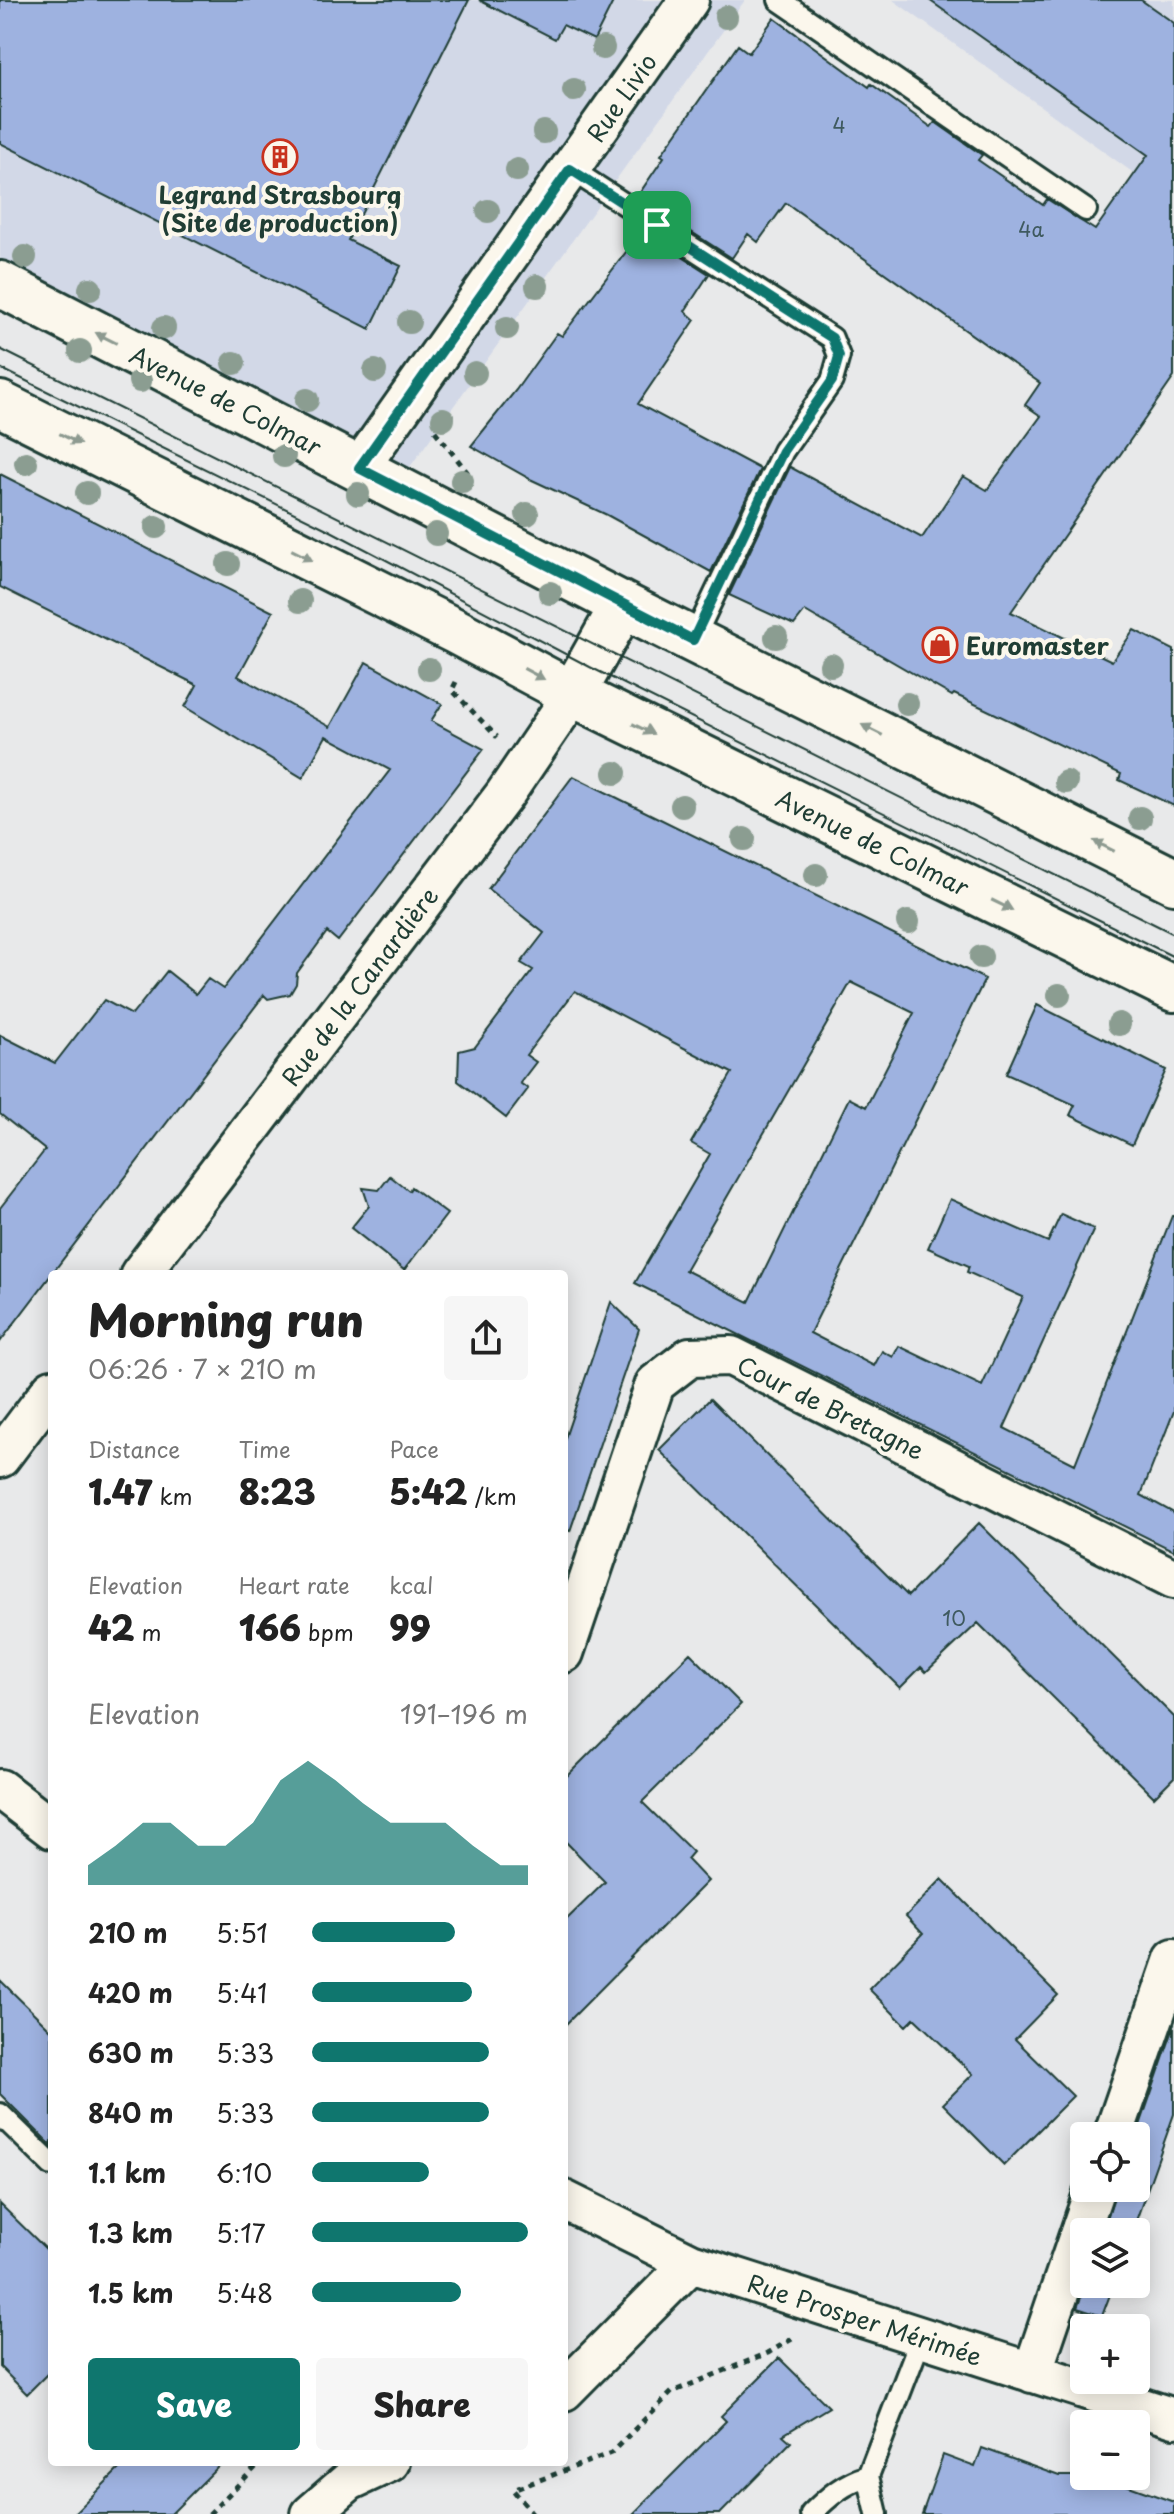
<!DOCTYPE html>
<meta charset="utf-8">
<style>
body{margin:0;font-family:"Playpen Sans",sans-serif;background:#f6f6f6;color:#222;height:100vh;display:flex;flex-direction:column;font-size:30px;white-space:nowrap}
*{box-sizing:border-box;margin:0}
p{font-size:26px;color:#767676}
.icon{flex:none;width:44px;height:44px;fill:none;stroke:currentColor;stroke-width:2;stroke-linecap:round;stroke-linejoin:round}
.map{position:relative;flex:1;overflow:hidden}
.details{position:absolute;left:48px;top:1270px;width:520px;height:1196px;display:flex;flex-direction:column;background:#fff;border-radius:8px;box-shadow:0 4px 20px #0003}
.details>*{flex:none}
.buttons{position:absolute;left:1070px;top:2122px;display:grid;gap:16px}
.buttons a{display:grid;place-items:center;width:80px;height:80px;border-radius:8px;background:#fff;box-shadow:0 4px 20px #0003;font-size:40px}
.pin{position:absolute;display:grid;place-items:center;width:68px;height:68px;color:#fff;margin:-34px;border-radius:16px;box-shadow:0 4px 12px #0006}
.round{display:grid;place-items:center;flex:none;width:84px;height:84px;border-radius:8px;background:#f6f6f6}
.head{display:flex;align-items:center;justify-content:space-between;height:136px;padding:0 40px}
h1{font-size:44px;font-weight:800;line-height:60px}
.figures{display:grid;grid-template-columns:repeat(3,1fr);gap:12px;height:136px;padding:8px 40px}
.figures div{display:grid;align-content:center}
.figures b{font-size:34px;font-weight:800}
.figures small{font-size:22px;font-weight:400}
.figures p{font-size:22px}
.chart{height:224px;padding:16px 40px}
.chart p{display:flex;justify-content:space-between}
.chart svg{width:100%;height:144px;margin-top:8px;fill:#0f766e;opacity:.7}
.button{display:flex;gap:16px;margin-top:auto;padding:16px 40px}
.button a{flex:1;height:92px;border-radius:8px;background:#0f766e;color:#fff;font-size:32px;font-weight:800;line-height:92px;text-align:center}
.button a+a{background:#f6f6f6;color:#222}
ul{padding:0 40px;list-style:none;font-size:26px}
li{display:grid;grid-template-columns:128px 96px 1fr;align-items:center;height:60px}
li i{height:20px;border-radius:10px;background:#0f766e}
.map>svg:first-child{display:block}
.built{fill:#d2d8e7}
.building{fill:#9eb2e0;stroke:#1f3d34;stroke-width:2;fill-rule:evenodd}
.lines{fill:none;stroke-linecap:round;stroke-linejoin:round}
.lane-casing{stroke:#1f3d34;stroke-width:26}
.street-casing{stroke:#1f3d34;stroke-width:44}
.secondary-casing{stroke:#1f3d34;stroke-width:50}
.path{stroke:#1f3d34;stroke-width:5;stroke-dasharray:6 6;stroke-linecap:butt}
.lane{stroke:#fbf7ec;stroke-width:20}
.street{stroke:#fbf7ec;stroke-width:38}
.secondary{stroke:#fbf7ec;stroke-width:44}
.tram{stroke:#1f3d34;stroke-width:2}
.tree{fill:#8b9d91}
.oneway{fill:#8d9a90}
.route-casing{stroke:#fff;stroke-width:16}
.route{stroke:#0f766e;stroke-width:10}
.labels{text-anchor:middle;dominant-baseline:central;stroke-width:8;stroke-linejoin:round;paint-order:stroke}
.number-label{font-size:20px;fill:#3f5a5f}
.street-label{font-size:24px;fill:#1f3d34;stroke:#fbf7ec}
.poi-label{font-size:24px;font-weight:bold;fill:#1f3d34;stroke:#fbf7ec}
</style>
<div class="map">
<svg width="1174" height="2514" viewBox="0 0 1174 2514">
<rect width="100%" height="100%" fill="#e8e9ea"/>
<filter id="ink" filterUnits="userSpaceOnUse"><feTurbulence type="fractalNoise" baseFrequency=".0125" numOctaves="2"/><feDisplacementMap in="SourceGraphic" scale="16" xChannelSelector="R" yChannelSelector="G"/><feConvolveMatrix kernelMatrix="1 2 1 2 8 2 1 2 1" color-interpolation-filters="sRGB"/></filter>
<g filter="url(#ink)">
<path class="built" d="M0 0H745L407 471 0 265Z
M893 0H1174V202Z"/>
<path class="building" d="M0 0H469L348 240 401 266 370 329 0 143Z
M479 0H614L594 40 563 25 555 39Z
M929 0H1141L1174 23V377L1011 612 1112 661 1134 630 1174 650V806L1119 780 1121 774 954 694 952 696 805 611 794 625 729 595 790 467 922 538 963 476 987 490 1041 416 1025 405 1040 383 786 203 758 242 748 234 732 258 637 197 664 157 661 155 738 45 749 53 774 18 869 87 871 84 931 127 935 122 982 155 978 160 1043 205 1047 199 1095 230 1148 155Z
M642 231 709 274 685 311 695 320 638 404 760 469 711 572 607 515 530 479 471 446 516 390 557 333 562 336Z
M0 474 273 612 238 676 330 727 366 662 442 704 431 721 484 749 338 941 327 932 297 973 296 984 290 994 268 999 264 995 0 1342V1208L45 1150 0 1114V1035L55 1063 104 1000 132 1015 167 971 196 994 208 979 223 989 390 770 326 736 303 778 185 707 197 685 0 587Z
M573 776 985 979 810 1333 874 1366 882 1351 893 1357 899 1346 982 1386 1023 1297 967 1272 969 1266 928 1248 950 1199 1048 1242 1061 1214 1094 1229 1004 1428 1075 1464 1172 1216H1174V1411L1141 1495 1174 1513V1551L635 1283 710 1154 691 1143 732 1073 575 991 526 1055 536 1062 520 1083 528 1089 506 1118 458 1081 459 1051 475 1047 533 970 521 963 544 933 488 889ZM851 982 914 1013 866 1107 849 1098 749 1302 685 1270Z
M1037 1005 1166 1070 1132 1145 1070 1115 1075 1105 1006 1074Z
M390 1176 409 1191 411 1187 447 1214 404 1270 351 1228 369 1206 363 1188 379 1190Z
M611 1302 639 1329 570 1531 564 1530V1441Z
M710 1399 908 1596 979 1523 1174 1717V1777L1154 1797 978 1623 926 1672 921 1667 900 1688 659 1450Z
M690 1653 741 1704 642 1802 693 1852 687 1859 708 1881 564 2026V1922L605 1882 564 1840V1779Z
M942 1879 1058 1995 1015 2039 1073 2096 1004 2165 943 2104 973 2074 914 2018 906 2026 869 1989 923 1934 906 1916Z
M0 1980 52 2031V2146L0 2094Z
M1174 2027V2114L1132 2232H1103L1116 2188H1136V2137Z
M0 2204 52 2255V2369L27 2394 0 2367Z
M1086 2284H1114L1102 2316 1077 2308Z
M779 2358 829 2407 783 2435 791 2442 720 2514H633L726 2421 721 2416Z
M982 2448 1059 2476H1101L1174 2502V2514H922L943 2455 975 2467Z
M126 2462H223L171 2514H74Z"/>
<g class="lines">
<defs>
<path id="lane" d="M779 0 1086 210
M570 169 832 338 839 356 832 381 783 451 693 640
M0 2114 52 2165
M868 2476 921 2338
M811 2514C829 2496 844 2483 868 2476L877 2514"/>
<path id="street" d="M359 468 689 0
M140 1274 505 794 573 694
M0 1458 52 1389
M564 1653 655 1384 690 1357 731 1356 1174 1579
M0 1789 52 1829
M1113 2136 1174 1959
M564 2200 691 2263 1174 2418
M1032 2373 1095 2188
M564 2391 691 2263
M311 2514 349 2481 390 2462"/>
<path id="secondary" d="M0 284 623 605 1174 881
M0 404 457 632 573 694 1174 989
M573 694 623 605"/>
</defs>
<use href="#lane" class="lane-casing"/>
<use href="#street" class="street-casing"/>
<use href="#secondary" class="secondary-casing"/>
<path class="path" d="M435 431 468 473
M456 682 452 690 497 737
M209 2514 261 2462
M533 2514 513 2490 611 2453 672 2392 768 2353 792 2339"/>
<use href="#lane" class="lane"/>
<use href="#street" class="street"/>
<use href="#secondary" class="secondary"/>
<path class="tram" d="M0 349C392 542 782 740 1174 934
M0 368 329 530 590 667 1174 957"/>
</g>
<g class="tree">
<circle cx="726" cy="17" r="12"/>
<circle cx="603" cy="48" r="12"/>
<circle cx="574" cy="90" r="12"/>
<circle cx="544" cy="132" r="12"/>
<circle cx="517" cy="170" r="12"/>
<circle cx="488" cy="211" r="12"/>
<circle cx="25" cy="257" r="12"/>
<circle cx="537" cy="286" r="12"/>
<circle cx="90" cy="289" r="12"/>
<circle cx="409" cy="322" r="12"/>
<circle cx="164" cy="328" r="12"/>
<circle cx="507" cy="328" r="12"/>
<circle cx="80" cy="351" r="12"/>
<circle cx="234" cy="363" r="12"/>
<circle cx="375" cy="371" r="12"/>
<circle cx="475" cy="373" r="12"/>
<circle cx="140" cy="381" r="12"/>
<circle cx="307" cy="400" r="12"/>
<circle cx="443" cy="419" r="12"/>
<circle cx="284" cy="456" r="12"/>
<circle cx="26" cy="463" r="12"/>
<circle cx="462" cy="481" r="12"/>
<circle cx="87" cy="493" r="12"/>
<circle cx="358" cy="494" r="12"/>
<circle cx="527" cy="514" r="12"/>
<circle cx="156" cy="527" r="12"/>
<circle cx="436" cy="534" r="12"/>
<circle cx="228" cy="564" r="12"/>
<circle cx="550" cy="593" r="12"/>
<circle cx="300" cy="601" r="12"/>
<circle cx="776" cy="637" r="12"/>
<circle cx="831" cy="665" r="12"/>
<circle cx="429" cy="669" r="12"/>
<circle cx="907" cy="704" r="12"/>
<circle cx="615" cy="773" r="12"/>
<circle cx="1066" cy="782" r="12"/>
<circle cx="682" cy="806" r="12"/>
<circle cx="1140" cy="818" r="12"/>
<circle cx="744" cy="839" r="12"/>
<circle cx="816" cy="875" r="12"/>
<circle cx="908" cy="922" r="12"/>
<circle cx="981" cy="957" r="12"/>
<circle cx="1059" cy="995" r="12"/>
<circle cx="1119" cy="1024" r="12"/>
</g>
<defs><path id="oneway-solid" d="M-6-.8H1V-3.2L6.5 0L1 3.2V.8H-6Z" transform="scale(2)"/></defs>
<g class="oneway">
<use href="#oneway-solid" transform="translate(106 338) rotate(-153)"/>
<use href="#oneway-solid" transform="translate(70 439) rotate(27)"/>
<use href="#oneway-solid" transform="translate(302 555) rotate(27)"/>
<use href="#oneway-solid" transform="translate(534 674) rotate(28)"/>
<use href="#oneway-solid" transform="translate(643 729) rotate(26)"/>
<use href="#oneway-solid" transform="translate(872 730) rotate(-153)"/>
<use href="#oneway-solid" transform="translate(1104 846) rotate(-153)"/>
<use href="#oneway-solid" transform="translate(1002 905) rotate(26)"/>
</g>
</g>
<g class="lines" filter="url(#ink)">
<defs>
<path id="route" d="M570 169 832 338 839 356 832 381 783 451 693 640 359 468Z"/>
</defs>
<use href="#route" class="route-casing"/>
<use href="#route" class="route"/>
</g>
<defs>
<symbol id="building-ring" viewBox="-11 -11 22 22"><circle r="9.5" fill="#fbf7ec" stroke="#c8321e" stroke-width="1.5"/><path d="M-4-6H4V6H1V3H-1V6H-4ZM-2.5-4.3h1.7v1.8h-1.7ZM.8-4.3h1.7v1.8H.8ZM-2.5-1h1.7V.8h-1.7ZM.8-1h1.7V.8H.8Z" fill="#c8321e"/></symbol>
<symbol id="shop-ring" viewBox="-11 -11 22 22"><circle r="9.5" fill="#fbf7ec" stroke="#c8321e" stroke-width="1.5"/><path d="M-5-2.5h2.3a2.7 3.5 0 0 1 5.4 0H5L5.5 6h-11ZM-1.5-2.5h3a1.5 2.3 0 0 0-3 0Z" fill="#c8321e"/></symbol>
</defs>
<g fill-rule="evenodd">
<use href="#building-ring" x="260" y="137" width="40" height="40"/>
<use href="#shop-ring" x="920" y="625" width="40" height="40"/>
</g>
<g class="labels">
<g class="number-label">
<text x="839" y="125">4</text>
<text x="1031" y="229">4a</text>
<text x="954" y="1618">10</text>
</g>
<g class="street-label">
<text transform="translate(621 97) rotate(-55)">Rue Livio</text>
<text transform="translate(226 400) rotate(27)">Avenue de Colmar</text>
<text transform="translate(873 842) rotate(26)">Avenue de Colmar</text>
<text transform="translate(359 986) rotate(-53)">Rue de la Canardière</text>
<text transform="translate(831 1407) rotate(26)">Cour de Bretagne</text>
<text transform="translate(865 2319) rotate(18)">Rue Prosper Mérimée</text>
</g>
<g class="poi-label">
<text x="280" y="194">Legrand Strasbourg<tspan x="280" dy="28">(Site de production)</tspan></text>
<text x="966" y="645" text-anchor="start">Euromaster</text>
</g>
</g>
</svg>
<div class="buttons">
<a><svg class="icon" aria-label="locate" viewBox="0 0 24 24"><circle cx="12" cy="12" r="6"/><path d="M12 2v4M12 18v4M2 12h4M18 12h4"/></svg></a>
<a><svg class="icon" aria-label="layers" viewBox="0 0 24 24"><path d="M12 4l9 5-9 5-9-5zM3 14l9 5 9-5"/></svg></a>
<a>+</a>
<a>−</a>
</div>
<div class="pin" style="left:657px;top:225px;background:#1e9e55"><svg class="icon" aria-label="arrive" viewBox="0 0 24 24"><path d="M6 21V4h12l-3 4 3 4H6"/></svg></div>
<section class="details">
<div class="head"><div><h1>Morning run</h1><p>06:26 · 7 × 210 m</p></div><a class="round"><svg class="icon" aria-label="share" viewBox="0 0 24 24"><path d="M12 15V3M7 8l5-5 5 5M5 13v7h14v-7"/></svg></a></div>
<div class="figures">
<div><p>Distance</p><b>1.47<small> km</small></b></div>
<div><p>Time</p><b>8:23</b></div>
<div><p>Pace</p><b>5:42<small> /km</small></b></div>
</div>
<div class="figures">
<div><p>Elevation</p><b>42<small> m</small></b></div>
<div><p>Heart rate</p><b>166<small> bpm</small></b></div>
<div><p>kcal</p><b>99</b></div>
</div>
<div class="chart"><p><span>Elevation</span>191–196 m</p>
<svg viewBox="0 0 160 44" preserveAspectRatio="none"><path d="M0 44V38L10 32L20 25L30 25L40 32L50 32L60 25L70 12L80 6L90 12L100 19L110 25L120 25L130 25L140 32L150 38L160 38V44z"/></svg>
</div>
<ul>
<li><b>210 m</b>5:51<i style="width:66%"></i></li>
<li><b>420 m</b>5:41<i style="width:74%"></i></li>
<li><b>630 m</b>5:33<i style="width:82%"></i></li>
<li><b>840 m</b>5:33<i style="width:82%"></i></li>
<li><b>1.1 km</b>6:10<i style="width:54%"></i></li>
<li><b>1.3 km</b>5:17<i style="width:100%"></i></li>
<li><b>1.5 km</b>5:48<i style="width:69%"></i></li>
</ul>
<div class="button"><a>Save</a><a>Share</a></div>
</section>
</div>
